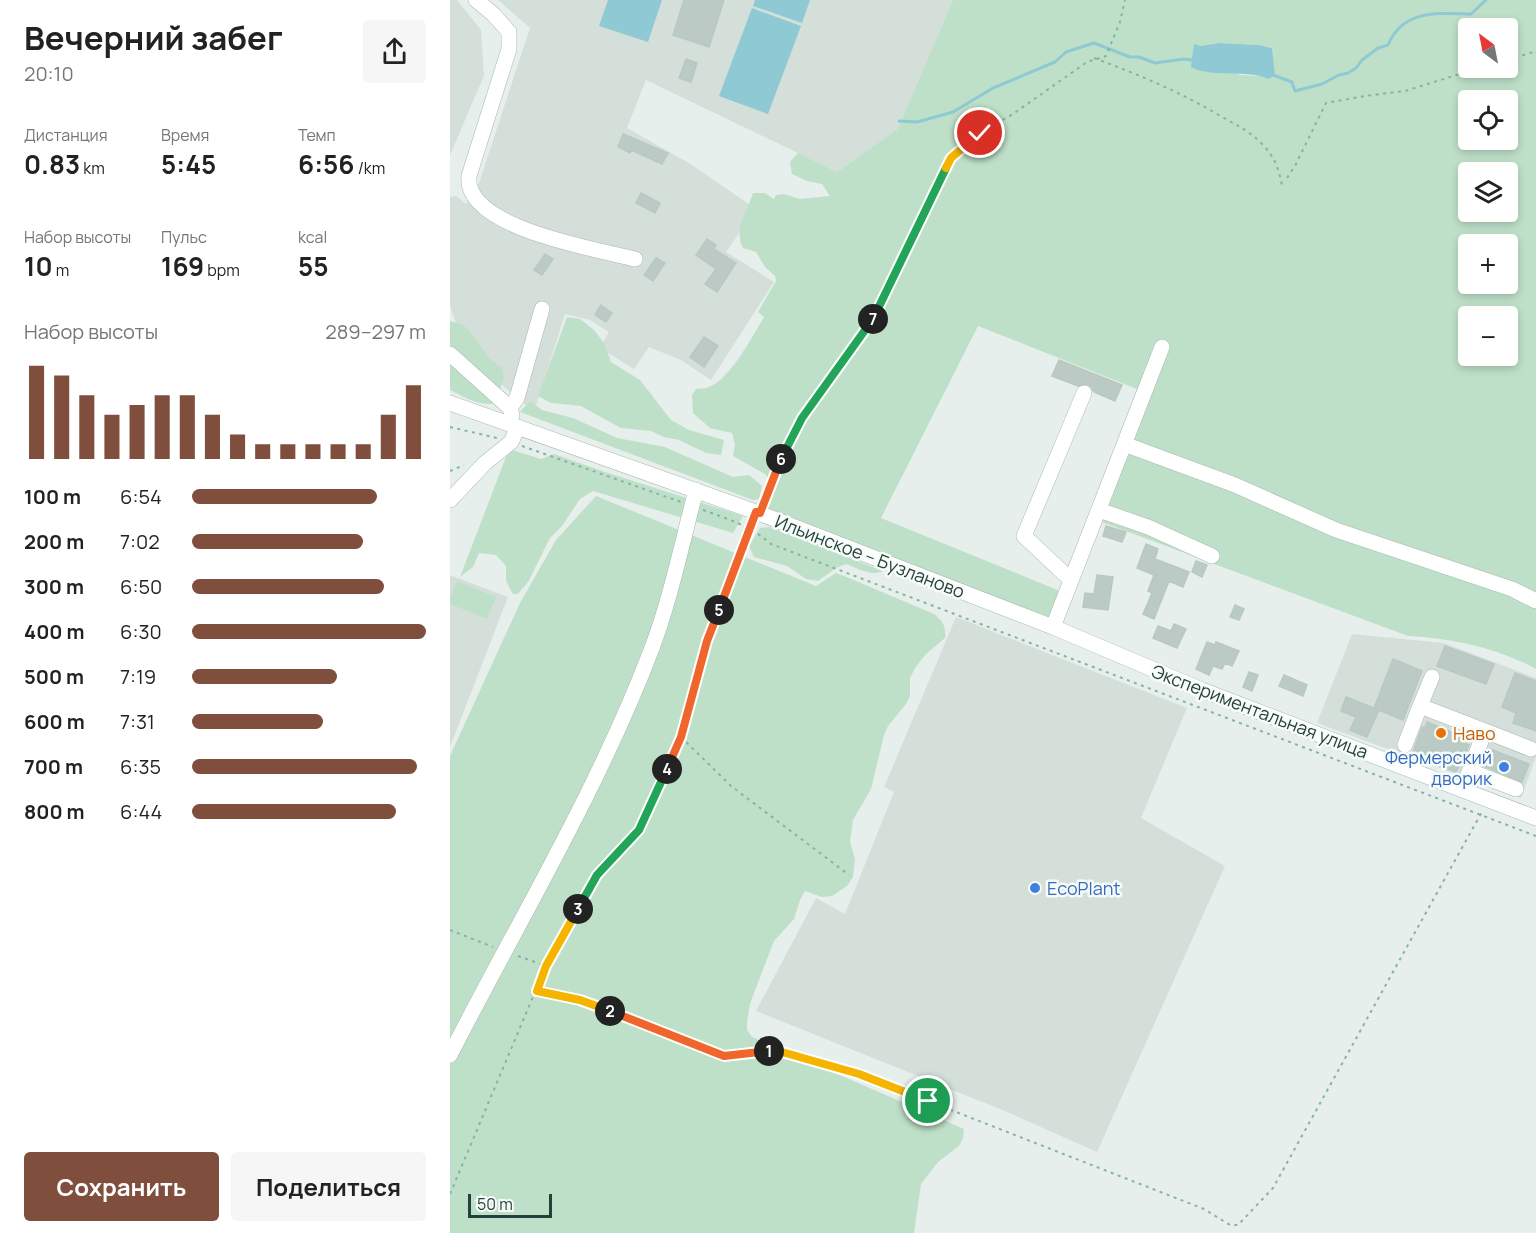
<!DOCTYPE html>
<html lang="ru">
<meta charset="utf-8">
<style>
body{margin:0;font-family:Manrope,sans-serif;background:#f6f6f6;color:#222;height:100vh;display:flex;flex-direction:column;font-size:22px;white-space:nowrap}
*{box-sizing:border-box;margin:0}
p{font-size:20px;color:#767676}
.icon{flex:none;width:33px;height:33px;fill:none;stroke:currentColor;stroke-width:2;stroke-linecap:round;stroke-linejoin:round}
.map{position:relative;flex:1;overflow:hidden}
.panel{display:flex;flex-direction:column;background:#fff;width:450px}
.panel>*{flex:none}
.needle{width:39px;rotate:328deg}
.buttons{position:absolute;left:1008px;top:18px;display:grid;gap:12px}
.buttons a{display:grid;place-items:center;width:60px;height:60px;border-radius:6px;background:#fff;box-shadow:0 3px 9px #0003;font-size:30px}
.scale{position:absolute;left:18px;bottom:15px;width:84px;box-sizing:border-box;padding-left:6px;border:3px solid #24423a;border-top:0;font-size:16px;line-height:21px;white-space:nowrap;color:#24423a;-webkit-text-stroke:4px #f7fbf9;paint-order:stroke}
.pin{position:absolute;display:grid;place-items:center;width:51px;height:51px;color:#fff;margin:-26px;border:3px solid #fff;border-radius:50%;box-shadow:0 2px 6px #0007}
.km{position:absolute;width:30px;height:30px;margin:-15px;border-radius:50%;background:#222;color:#fff;font-size:16px;line-height:30px;text-align:center}
.round{display:grid;place-items:center;flex:none;width:63px;height:63px;border-radius:6px;background:#f6f6f6}
.headline{display:flex;align-items:center;justify-content:space-between;height:102px;padding:0 24px}
h1{font-size:33px;font-weight:700;line-height:45px}
.stats{display:grid;grid-template-columns:repeat(3,1fr);gap:9px;height:102px;padding:6px 24px}
.stats div{display:grid;align-content:center}
.stats b{font-size:26px;font-weight:700}
.stats small{font-size:16px;font-weight:400}
.stats p{font-size:16px}
.chart{height:168px;padding:12px 24px}
.chart p{display:flex;justify-content:space-between}
.chart svg{width:100%;height:108px;margin-top:6px;stroke:#804e3d;stroke-width:6}
.cta{display:flex;gap:12px;margin-top:auto;padding:12px 24px}
.cta a{flex:1;height:69px;border-radius:6px;background:#804e3d;color:#fff;font-size:24px;font-weight:700;line-height:69px;text-align:center}
.cta a+a{background:#f6f6f6;color:#222}
ul{padding:0 24px;list-style:none;font-size:20px}
li{display:grid;grid-template-columns:96px 72px 1fr;align-items:center;height:45px}
li i{height:15px;border-radius:8px;background:#804e3d}
main{display:flex;flex:1;min-height:0}
.map>svg:first-child{display:block}
.built{fill:#d4dfda}
.green{fill:#bfe0c8;fill-rule:evenodd}
.water{fill:#8ec9d4}
.lines{fill:none;stroke-linecap:round;stroke-linejoin:round}
.stream{stroke:#8ec9d4;stroke-width:3}
.building{fill:#bbcac4;stroke:#b8c9c2;stroke-width:1.5}
.minor-casing{stroke:#a8b8b2;stroke-width:16}
.path{stroke:#86b3a5;stroke-width:2;stroke-dasharray:3 4.5;stroke-linecap:butt}
.minor{stroke:#fff;stroke-width:15}
.split-1-casing{stroke:#fff;stroke-width:12}
.split-2-casing{stroke:#fff;stroke-width:12}
.split-3-casing{stroke:#fff;stroke-width:12}
.split-4-casing{stroke:#fff;stroke-width:12}
.split-5-casing{stroke:#fff;stroke-width:12}
.split-6-casing{stroke:#fff;stroke-width:12}
.split-7-casing{stroke:#fff;stroke-width:12}
.split-8-casing{stroke:#fff;stroke-width:12}
.split-9-casing{stroke:#fff;stroke-width:12}
.split-1{stroke:#f5b400;stroke-width:8}
.split-2{stroke:#f0652b;stroke-width:8}
.split-3{stroke:#f5b400;stroke-width:8}
.split-4{stroke:#22a559;stroke-width:8}
.split-5{stroke:#f0652b;stroke-width:8}
.split-6{stroke:#f0652b;stroke-width:8}
.split-7{stroke:#22a559;stroke-width:8}
.split-8{stroke:#22a559;stroke-width:8}
.split-9{stroke:#f5b400;stroke-width:8}
.food-dot{fill:#e8710a;stroke:#f7fbf9;stroke-width:2}
.shop-dot{fill:#3f7fe0;stroke:#f7fbf9;stroke-width:2}
.labels{text-anchor:middle;dominant-baseline:central;stroke-width:5;stroke-linejoin:round;paint-order:stroke}
.street-label{font-size:18px;fill:#24423a;stroke:#f7fbf9}
.food-label{font-size:18px;fill:#c56008;stroke:#f7fbf9;text-anchor:start}
.shop-label{font-size:18px;fill:#366cbe;stroke:#f7fbf9;text-anchor:end}
</style>
<main>
<section class="panel">
<div class="headline"><div><h1>Вечерний забег</h1><p>20:10</p></div><a class="round"><svg class="icon" aria-label="share" viewBox="0 0 24 24"><path d="M12 15V3M7 8l5-5 5 5M5 13v7h14v-7"/></svg></a></div>
<div class="stats">
<div><p>Дистанция</p><b>0.83<small> km</small></b></div>
<div><p>Время</p><b>5:45</b></div>
<div><p>Темп</p><b>6:56<small> /km</small></b></div>
</div>
<div class="stats">
<div><p>Набор высоты</p><b>10<small> m</small></b></div>
<div><p>Пульс</p><b>169<small> bpm</small></b></div>
<div><p>kcal</p><b>55</b></div>
</div>
<div class="chart"><p><span>Набор высоты</span>289–297 m</p>
<svg viewBox="0 0 160 44" preserveAspectRatio="none"><path d="M5 44V6M15 44V10M25 44V18M35 44V26M45 44V22M55 44V18M65 44V18M75 44V26M85 44V34M95 44V38M105 44V38M115 44V38M125 44V38M135 44V38M145 44V26M155 44V14"/></svg>
</div>
<ul>
<li><b>100 m</b>6:54<i style="width:79%"></i></li>
<li><b>200 m</b>7:02<i style="width:73%"></i></li>
<li><b>300 m</b>6:50<i style="width:82%"></i></li>
<li><b>400 m</b>6:30<i style="width:100%"></i></li>
<li><b>500 m</b>7:19<i style="width:62%"></i></li>
<li><b>600 m</b>7:31<i style="width:56%"></i></li>
<li><b>700 m</b>6:35<i style="width:96%"></i></li>
<li><b>800 m</b>6:44<i style="width:87%"></i></li>
</ul>
<div class="cta"><a>Сохранить</a><a>Поделиться</a></div>
</section>
<div class="map">
<svg width="1086" height="1233" viewBox="0 0 1086 1233">
<rect width="100%" height="100%" fill="#e6efeb"/>
<path class="built" d="M0 0H7L31 30 34 76 0 155Z
M48 0H503L449 129 387 172 196 80 177 128 239 163 306 209 276 252 324 282 261 380 231 360 199 347 184 369 150 348 159 332 140 320 115 314 84 412 40 375 10 335 0 306V197L6 196 16 204 29 183 80 28Z
M0 575 58 597 0 747Z
M506 617 737 708 691 818 775 866 647 1152 555 1111 306 1011 366 898 395 914 444 792 434 787Z
M902 634 994 643 1086 678V757L1071 798 867 723Z"/>
<path class="green" d="M503 0H1086V669C1048 648 1001 638 958 636L649 521 613 622 317 510 313 502 318 478 315 474 283 456 285 445 282 433 260 428 243 413 242 395 246 389C250 388 255 389 259 387 281 378 302 337 314 317L308 312 326 281 325 276 315 267 306 252 293 248C283 229 297 212 303 193H315L324 199 326 195 334 194 350 199 380 196 372 184 357 181 342 174 340 162 348 153 387 172 448 129ZM1018 28H1058V68H1018ZM769 43 809 45 822 48 824 76 818 79 811 76 790 75 783 72H754L750 46ZM1018 100H1058V140H1018ZM1018 172H1058V212H1018ZM1018 244H1058V284H1018ZM1018 316H1058V356H1018ZM528 326 687 389 610 591 431 518Z
M117 317 130 319 144 330 154 343 161 362 190 380 221 420 239 430 274 440 271 455 256 453 229 440 214 437 201 431 171 428 131 406 101 403 88 396Z
M0 321 13 325 20 331 39 358 52 368 54 377 46 403C29 407 15 397 0 390Z
M80 401 92 410 123 418 167 438 215 447 283 477 299 475 312 486 309 499 303 500 70 412Z
M59 449 91 459 104 454 152 471 293 516 283 533 143 491 130 499 112 526 100 538 78 582 68 594H63L56 581V566L46 555 29 553 23 567 10 577Z
M146 496 366 586 386 573 399 578 484 614C493 621 496 626 495 638L476 654 465 668 460 678V696L456 704 438 726 434 735 421 789 403 820 400 842 405 859 403 877 397 886 382 896 372 897 355 891 350 900 344 919 324 941 307 985 300 1004 297 1022V1030L302 1037 514 1129 513 1138 509 1146 488 1162 471 1184 464 1233H0V756L70 603 106 540Z
M320 527 433 571C421 577 408 568 396 564L386 568 368 581 356 579 337 566 304 557 299 546 310 528Z
M7 581 46 597 37 619 0 604V598Z"/>
<path class="water" d="M158 0H212L198 42 149 26Z
M305 0H360L352 23 303 6Z
M302 8 351 26 318 114 269 96Z
M769 43 809 45 822 48 825 76 818 79C797 69 759 78 741 67L744 44 750 46Z"/>
<g class="lines">
<path class="stream" d="M823 75 842 82 845 91 872 84 889 75 898 73 906 68 912 60 928 48 938 45C953 9 988 13 1021 14L1036 0
M449 121 467 122 503 112 543 88 605 62 616 52 644 43 680 57H689L705 63 734 59 742 60"/>
</g>
<path class="building" d="M234 0H274L259 47 223 35Z
M236 59 247 63 241 82 229 78Z
M173 134 218 153 212 164 181 150 180 153 168 147Z
M191 193 210 203 205 213 186 203Z
M257 239 266 245 264 249 286 263 267 292 255 284 266 269 246 255Z
M95 254 103 259 92 275 84 270Z
M206 258 215 263 203 281 194 275Z
M151 305 162 313 156 322 145 315Z
M254 337 268 346 254 367 240 357Z
M609 360 672 385 665 401 644 392 641 387 637 384 628 386 602 376Z
M656 526 676 532 672 542 653 536Z
M696 544 708 549 705 559 739 572 733 587 719 581 704 619 693 614 702 593 698 591 704 575 687 568Z
M746 561 757 565 752 577 742 572Z
M647 575 663 577 658 610 633 607 635 593 644 594Z
M785 605 794 609 789 620 780 617Z
M724 624 736 629 727 648 703 638 708 626 721 631Z
M757 642 765 645 766 642 789 651 782 666 775 663 772 669 763 666 759 675 746 669Z
M995 646 1044 664 1036 684 987 666Z
M943 659 972 671 953 720 924 708Z
M799 672 808 675 802 691 793 687Z
M1065 673 1086 681V731L1063 723 1066 713 1052 707Z
M834 675 857 685 853 696 829 686Z
M896 697 929 710 917 737 900 730 906 717 891 711Z
M977 722 1016 738 1014 743 1019 745 1006 772 962 755 972 727 975 728Z
M1040 749 1079 764 1072 782 1034 766Z"/>
<g class="lines">
<defs>
<path id="minor" d="M26 0 43 14 59 32V49L19 176C13 228 147 249 185 259
M0 354 60 408 62 416
M0 403 306 512 603 627 752 690 1086 818
M60 408 67 398 92 309
M674 444 785 485 886 530 1062 589 1086 601
M0 500 35 463 61 442 68 427
M649 510 698 527 762 556
M621 580 574 536 634 393
M603 627 712 347
M970 706 982 677
M1035 731 1081 749
M955 745 970 706 1035 731 1012 790
M1020 771 1066 789
M0 1055C69 920 148 790 202 648 221 597 232 543 246 490"/>
</defs>
<use href="#minor" class="minor-casing"/>
<path class="path" d="M644 58C687 74 728 91 767 114 784 124 799 130 813 145 825 157 829 170 832 186
M1058 60 1086 51
M837 178 845 166 876 103 915 96 955 91 1029 68
M0 427 47 438
M72 446 231 502
M0 471 14 465
M314 502 332 457 352 418 424 317 501 158 530 133 563 114 637 62 656 56 670 22 675 0
M253 510C278 519 301 526 321 544L1086 836
M231 737 281 786 399 875
M0 930 43 947
M68 956 96 966
M87 991 130 1000 274 1056 325 1050 409 1074 754 1209 780 1225H788L823 1188 1033 810
M0 1194 96 966 148 875 189 830 231 737 257 641 301 522"/>
<use href="#minor" class="minor"/>
</g>
<g class="lines">
<defs>
<path id="split-1" d="M319 1051 325 1050 409 1074 478 1101"/>
<path id="split-2" d="M160 1011 274 1056 319 1051"/>
<path id="split-3" d="M128 909 96 966 87 991 130 1000 160 1011"/>
<path id="split-4" d="M128 909 147 875 189 830 217 769"/>
<path id="split-5" d="M217 769 231 737 257 641 269 610"/>
<path id="split-6" d="M269 610 306 512 310 513 331 459"/>
<path id="split-7" d="M331 459 352 418 423 319"/>
<path id="split-8" d="M423 319 496 168"/>
<path id="split-9" d="M496 168 501 158 530 133"/>
</defs>
<use href="#split-1" class="split-1-casing"/>
<use href="#split-2" class="split-2-casing"/>
<use href="#split-3" class="split-3-casing"/>
<use href="#split-4" class="split-4-casing"/>
<use href="#split-5" class="split-5-casing"/>
<use href="#split-6" class="split-6-casing"/>
<use href="#split-7" class="split-7-casing"/>
<use href="#split-8" class="split-8-casing"/>
<use href="#split-9" class="split-9-casing"/>
<use href="#split-1" class="split-1"/>
<use href="#split-2" class="split-2"/>
<use href="#split-3" class="split-3"/>
<use href="#split-4" class="split-4"/>
<use href="#split-5" class="split-5"/>
<use href="#split-6" class="split-6"/>
<use href="#split-7" class="split-7"/>
<use href="#split-8" class="split-8"/>
<use href="#split-9" class="split-9"/>
</g>
<circle class="food-dot" cx="991" cy="733" r="6"/>
<g class="shop-dot">
<circle cx="1054" cy="767" r="6"/>
<circle cx="585" cy="888" r="6"/>
</g>
<g class="labels">
<g class="street-label">
<text transform="translate(420 556) rotate(21)">Ильинское – Бузланово</text>
<text transform="translate(810 711) rotate(21)">Экспериментальная улица</text>
</g>
<g class="food-label">
<text x="1003" y="733">Наво</text>
</g>
<g class="shop-label">
<text x="1042" y="757">Фермерский<tspan x="1042" dy="21">дворик</tspan></text>
<text x="597" y="888" text-anchor="start">EcoPlant</text>
</g>
</g>
</svg>
<div class="buttons">
<a><svg class="needle" viewBox="-14 -14 28 28"><path d="M0-13l5 13h-10z" fill="#e53935"/><path d="M0 13l5-13h-10z" fill="#767676"/></svg></a>
<a><svg class="icon" aria-label="locate" viewBox="0 0 24 24"><circle cx="12" cy="12" r="6"/><path d="M12 2v4M12 18v4M2 12h4M18 12h4"/></svg></a>
<a><svg class="icon" aria-label="layers" viewBox="0 0 24 24"><path d="M12 4l9 5-9 5-9-5zM3 14l9 5 9-5"/></svg></a>
<a>+</a>
<a>−</a>
</div>
<div class="scale">50 m</div>
<div class="pin" style="left:478px;top:1101px;background:#1e9e55"><svg class="icon" aria-label="arrive" viewBox="0 0 24 24"><path d="M6 21V4h12l-3 4 3 4H6"/></svg></div>
<div class="pin" style="left:530px;top:133px;background:#d93025"><svg class="icon" aria-label="check" viewBox="0 0 24 24"><path d="M5 12l5 5 9-10"/></svg></div>
<b class="km" style="left:319px;top:1051px">1</b>
<b class="km" style="left:160px;top:1011px">2</b>
<b class="km" style="left:128px;top:909px">3</b>
<b class="km" style="left:217px;top:769px">4</b>
<b class="km" style="left:269px;top:610px">5</b>
<b class="km" style="left:331px;top:459px">6</b>
<b class="km" style="left:423px;top:319px">7</b>
</div>
</main>
